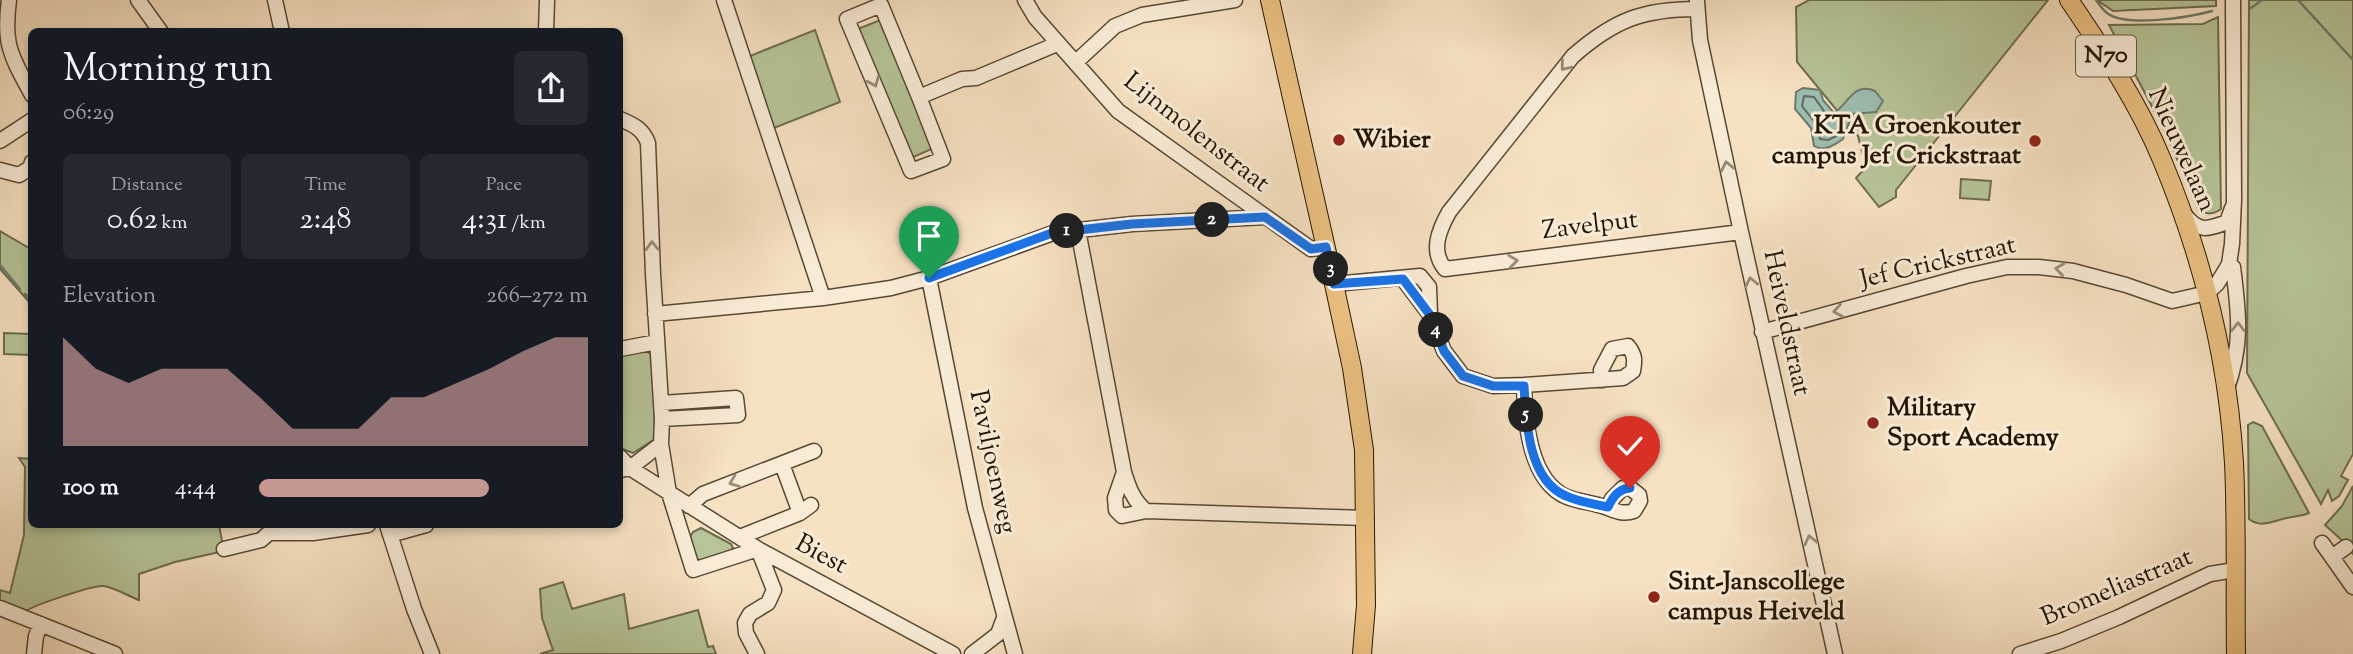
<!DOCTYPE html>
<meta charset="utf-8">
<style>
body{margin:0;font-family:"Sorts Mill Goudy",serif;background:#242831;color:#f1f3f6;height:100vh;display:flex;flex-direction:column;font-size:26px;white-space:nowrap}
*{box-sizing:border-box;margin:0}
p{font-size:23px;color:#9ea1a6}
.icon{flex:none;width:38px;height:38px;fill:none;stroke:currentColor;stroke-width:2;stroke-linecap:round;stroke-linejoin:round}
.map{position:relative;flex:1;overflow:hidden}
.side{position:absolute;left:28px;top:28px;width:595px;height:500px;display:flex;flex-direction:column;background:#171b24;border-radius:10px;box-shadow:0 4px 10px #0003}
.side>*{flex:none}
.pin{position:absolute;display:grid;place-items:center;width:60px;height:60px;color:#fff;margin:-72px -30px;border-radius:50% 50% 50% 0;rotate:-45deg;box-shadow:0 0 7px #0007}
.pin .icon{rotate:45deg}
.km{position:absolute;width:35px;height:35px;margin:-18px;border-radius:50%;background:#222;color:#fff;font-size:19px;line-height:35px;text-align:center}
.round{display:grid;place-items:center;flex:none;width:74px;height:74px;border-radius:10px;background:#242831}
.summary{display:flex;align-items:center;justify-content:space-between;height:119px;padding:0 35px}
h1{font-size:38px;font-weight:600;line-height:52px}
.metrics{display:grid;grid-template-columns:repeat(3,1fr);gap:10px;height:119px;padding:7px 35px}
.metrics div{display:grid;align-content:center;border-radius:10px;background:#242831;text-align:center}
.metrics b{font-size:30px;font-weight:600}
.metrics small{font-size:19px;font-weight:400}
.metrics p{font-size:19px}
.chart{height:196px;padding:14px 35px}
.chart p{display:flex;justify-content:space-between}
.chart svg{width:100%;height:126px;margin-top:7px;fill:#c59692;opacity:.7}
ul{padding:0 35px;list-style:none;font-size:23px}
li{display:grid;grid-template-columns:112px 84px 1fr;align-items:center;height:52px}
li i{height:18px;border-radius:9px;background:#c59692}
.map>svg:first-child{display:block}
.green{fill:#b6c498;stroke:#6d6c4e;stroke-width:2}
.water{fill:#9dbeb1;stroke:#6d7a6b;stroke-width:2}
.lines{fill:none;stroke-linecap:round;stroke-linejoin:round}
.shore{stroke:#606a5a;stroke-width:2}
.stream{stroke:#6d7a6b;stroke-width:2.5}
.minor-casing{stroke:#584833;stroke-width:17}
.major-casing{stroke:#241503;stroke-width:20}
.minor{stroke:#f9ecd7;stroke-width:14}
.major{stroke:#ebc081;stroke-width:18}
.oneway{stroke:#998b78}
.route-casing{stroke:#fff;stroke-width:14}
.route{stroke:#1a73e8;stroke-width:9}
.poi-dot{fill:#8f2418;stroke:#f9ecd7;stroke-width:2.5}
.labels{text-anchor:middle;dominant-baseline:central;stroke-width:6;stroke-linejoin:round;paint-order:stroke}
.shield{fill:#f9ecd7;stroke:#645643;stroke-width:2}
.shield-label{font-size:24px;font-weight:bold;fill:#241503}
.poi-label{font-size:26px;font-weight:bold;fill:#241503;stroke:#f9ecd7;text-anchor:start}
.street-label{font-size:26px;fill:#241503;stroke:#f9ecd7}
</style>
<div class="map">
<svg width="2353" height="654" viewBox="0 0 2353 654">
<rect width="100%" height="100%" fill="#f6e1c2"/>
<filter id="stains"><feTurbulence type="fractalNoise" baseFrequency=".00286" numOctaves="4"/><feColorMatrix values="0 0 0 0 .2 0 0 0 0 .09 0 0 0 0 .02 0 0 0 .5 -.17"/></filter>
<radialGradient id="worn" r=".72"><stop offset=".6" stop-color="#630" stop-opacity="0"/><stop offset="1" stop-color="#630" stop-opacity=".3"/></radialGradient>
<path class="green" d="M1809 0H2048L1896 190V197L1879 207 1856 178 1866 167 1858 136 1797 62 1796 7Z
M2097 0H2216V6L2113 11Z
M2249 0H2353V454L2341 476 2348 480 2339 496 2332 501 2328 490 2321 504 2247 373Z
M2218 17 2221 209C2213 215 2208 214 2199 211L2166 133 2109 25 2203 24Z
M883 19 936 147 909 159 855 30Z
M815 30 840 102 774 128 750 56Z
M1961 179 1991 181 1989 200 1960 198Z
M0 231 29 248 31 233V304L0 269Z
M4 333 31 334V355L4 354Z
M645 351 650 353 654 362 655 439 633 453 620 448V352Z
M2253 422 2262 426 2309 513C2300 517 2295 516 2287 518 2275 520 2262 529 2249 519L2248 425Z
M19 458 31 459 32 525H219L224 551 175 562 139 574V600C128 596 114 587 103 586 94 585 30 606 25 612L0 603V590L10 593 24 535 25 467Z
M2353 486V554L2347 545 2325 525 2342 506Z
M701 528 731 544 733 548 730 552 701 561 696 558 690 537 693 532Z
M563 582 572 609 624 594 629 629 698 610 708 647 713 646 716 654H540L553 650 542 618 540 589Z"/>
<path class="water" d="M1803 88 1820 90 1823 100 1834 113C1848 105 1853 81 1875 91L1883 101 1876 112 1852 114 1843 139C1835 145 1824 152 1814 146L1811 128 1795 109 1796 92Z"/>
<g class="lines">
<path class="shore" d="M1804 96 1814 97 1829 118 1839 121 1836 136 1828 140 1820 139 1817 125 1802 106Z"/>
<path class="stream" d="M2096 0C2099 4 2103 10 2107 13 2126 28 2190 17 2212 11
M2298 0 2353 60
M2251 8 2262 0
M0 265 20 289
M25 294 32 301"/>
<defs>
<path id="minor" d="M9 0C3 45 11 56 32 95
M138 0 161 32
M275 0 282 32
M724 0 823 298
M1025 0 1035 17 1118 111 1311 249 1326 247
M1697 1 1700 40 1741 232 1835 654
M1697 9C1643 9 1614 20 1573 56L1449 212C1439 230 1430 251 1445 269L1741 232
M546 32 547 0
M1076 62 1115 26 1142 15 1235 0
M919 97 943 159 911 171 847 19 881 5 919 97 962 79 976 78 1057 44
M620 119C634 125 643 129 648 143L653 274 662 419 661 444 669 493 693 570 758 549 774 590 768 603 750 614 745 623 746 633 757 654
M0 141 32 120
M0 170 19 175 30 168 32 162
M2185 215C2198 232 2207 230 2227 222L2232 208
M1078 230 1124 472C1129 488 1133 500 1146 511L1366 518
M929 278 975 508 1015 654
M1403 279 1430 315 1444 351 1463 376 1493 386 1524 385 1623 378 1633 371C1635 360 1635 355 1628 346L1612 349 1601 370 1602 380
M1334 284 1420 276 1429 287 1430 315
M655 314 823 298 891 288 929 278 1053 233 1132 224 1265 217
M1762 332 1966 276 2007 267H2039L2073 271 2126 285 2172 301 2207 293 2217 284 2225 271 2229 264 2232 244 2234 200 2233 0
M620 349 657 342
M1524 385C1525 420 1529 481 1567 497 1576 501 1588 502 1598 505 1612 508 1620 516 1634 511L1640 501 1639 495 1630 488H1623L1612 499 1608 507
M2226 391C2243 345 2239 314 2233 267L2229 264
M662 403 736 398 738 415 662 419
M620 457 630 468 758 549 953 654
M782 464 800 513
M621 470 630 468 661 444
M1124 472 1115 498 1116 510 1122 516 1146 511
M689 506 703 494 814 451
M387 525 414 609 432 654
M390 535 426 525
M740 537 800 513 811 505
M2322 543 2353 587
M224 549 261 540 269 533H313L368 525
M2332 557 2346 547
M0 608 115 654
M34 654 36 636 41 624
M972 654 998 634 1004 618
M2020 654 2061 641 2119 617 2210 574 2235 570"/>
<path id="major" d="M1270 0 1334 284 1352 368 1364 450 1366 605 1362 654
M2069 0C2103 50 2139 104 2162 160 2202 256 2228 360 2234 463 2237 527 2235 590 2236 654"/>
</defs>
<use href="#minor" class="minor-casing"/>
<use href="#major" class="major-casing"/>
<use href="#minor" class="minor"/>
<use href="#major" class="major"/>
</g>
<defs><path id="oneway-chevron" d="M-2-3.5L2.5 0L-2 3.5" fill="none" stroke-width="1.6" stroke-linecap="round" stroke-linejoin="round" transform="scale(1.75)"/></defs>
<g class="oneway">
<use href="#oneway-chevron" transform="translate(1565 66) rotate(129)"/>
<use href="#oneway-chevron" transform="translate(874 82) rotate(67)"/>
<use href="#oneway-chevron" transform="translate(1727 166) rotate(-102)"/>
<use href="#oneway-chevron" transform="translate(652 246) rotate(-92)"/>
<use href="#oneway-chevron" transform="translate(1513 261) rotate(-7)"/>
<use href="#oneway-chevron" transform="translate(2060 269) rotate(-172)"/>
<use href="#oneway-chevron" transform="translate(1751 282) rotate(-102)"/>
<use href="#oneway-chevron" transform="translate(1838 311) rotate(170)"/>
<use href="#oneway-chevron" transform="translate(2238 327) rotate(-90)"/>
<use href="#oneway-chevron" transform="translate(734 482) rotate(159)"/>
<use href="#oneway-chevron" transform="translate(1810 540) rotate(-103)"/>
</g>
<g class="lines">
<defs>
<path id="route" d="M929 278 1052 233 1132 224 1265 217 1311 249 1326 247 1334 284 1403 279 1430 315 1444 351 1463 376 1493 386H1524C1526 421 1528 480 1566 496 1579 502 1595 504 1608 507 1613 497 1618 489 1630 488"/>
</defs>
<use href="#route" class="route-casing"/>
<use href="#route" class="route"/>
</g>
<g class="poi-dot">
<circle cx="1339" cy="140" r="7"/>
<circle cx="2035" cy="141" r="7"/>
<circle cx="1873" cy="423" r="7"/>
<circle cx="1654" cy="597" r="7"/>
</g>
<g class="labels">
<rect class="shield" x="2076" y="35.5" width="60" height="41" rx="5"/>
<g class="shield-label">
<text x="2106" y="56">N70</text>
</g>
<g class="poi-label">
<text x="2021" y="126" text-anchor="end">KTA Groenkouter<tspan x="2021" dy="30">campus Jef Crickstraat</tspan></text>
<text x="1353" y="140">Wibier</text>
<text x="1887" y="408">Military<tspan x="1887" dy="30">Sport Academy</tspan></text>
<text x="1668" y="582">Sint-Janscollege<tspan x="1668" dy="30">campus Heiveld</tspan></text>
</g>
<g class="street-label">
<text transform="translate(1196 133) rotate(38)">Lijnmolenstraat</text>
<text transform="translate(2181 150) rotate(66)">Nieuwelaan</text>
<text transform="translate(1590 226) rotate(-7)">Zavelput</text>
<text transform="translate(1938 263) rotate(-13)">Jef Crickstraat</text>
<text transform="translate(1786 323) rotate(78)">Heiveldstraat</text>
<text transform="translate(992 462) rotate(78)">Paviljoenweg</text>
<text transform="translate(821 555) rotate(28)">Biest</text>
<text transform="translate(2117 588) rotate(-23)">Bromeliastraat</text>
</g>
</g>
<rect width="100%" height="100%" filter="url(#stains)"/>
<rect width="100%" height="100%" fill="url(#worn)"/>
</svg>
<div class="pin" style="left:929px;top:278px;background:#1e9e55"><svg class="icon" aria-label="arrive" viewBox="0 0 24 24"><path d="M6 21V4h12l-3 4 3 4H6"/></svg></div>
<div class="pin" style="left:1630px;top:488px;background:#d93025"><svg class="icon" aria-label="check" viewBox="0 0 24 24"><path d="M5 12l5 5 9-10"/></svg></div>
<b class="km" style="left:1067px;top:231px">1</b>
<b class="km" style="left:1212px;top:220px">2</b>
<b class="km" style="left:1331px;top:269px">3</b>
<b class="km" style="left:1436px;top:330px">4</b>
<b class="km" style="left:1526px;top:415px">5</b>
<section class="side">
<div class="summary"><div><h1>Morning run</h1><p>06:29</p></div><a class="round"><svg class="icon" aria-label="share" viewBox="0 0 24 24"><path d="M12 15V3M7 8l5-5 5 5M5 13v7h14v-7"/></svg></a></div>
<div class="metrics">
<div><p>Distance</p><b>0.62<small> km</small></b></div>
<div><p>Time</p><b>2:48</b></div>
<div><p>Pace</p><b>4:31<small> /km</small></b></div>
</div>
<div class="chart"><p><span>Elevation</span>266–272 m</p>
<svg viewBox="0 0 160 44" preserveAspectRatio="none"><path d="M0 44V6L10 17L20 22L30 17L40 17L50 17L60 27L70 38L80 38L90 38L100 27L110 27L120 22L130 17L140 11L150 6L160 6V44z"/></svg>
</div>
<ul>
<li><b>100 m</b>4:44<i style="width:70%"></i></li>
</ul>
</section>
</div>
